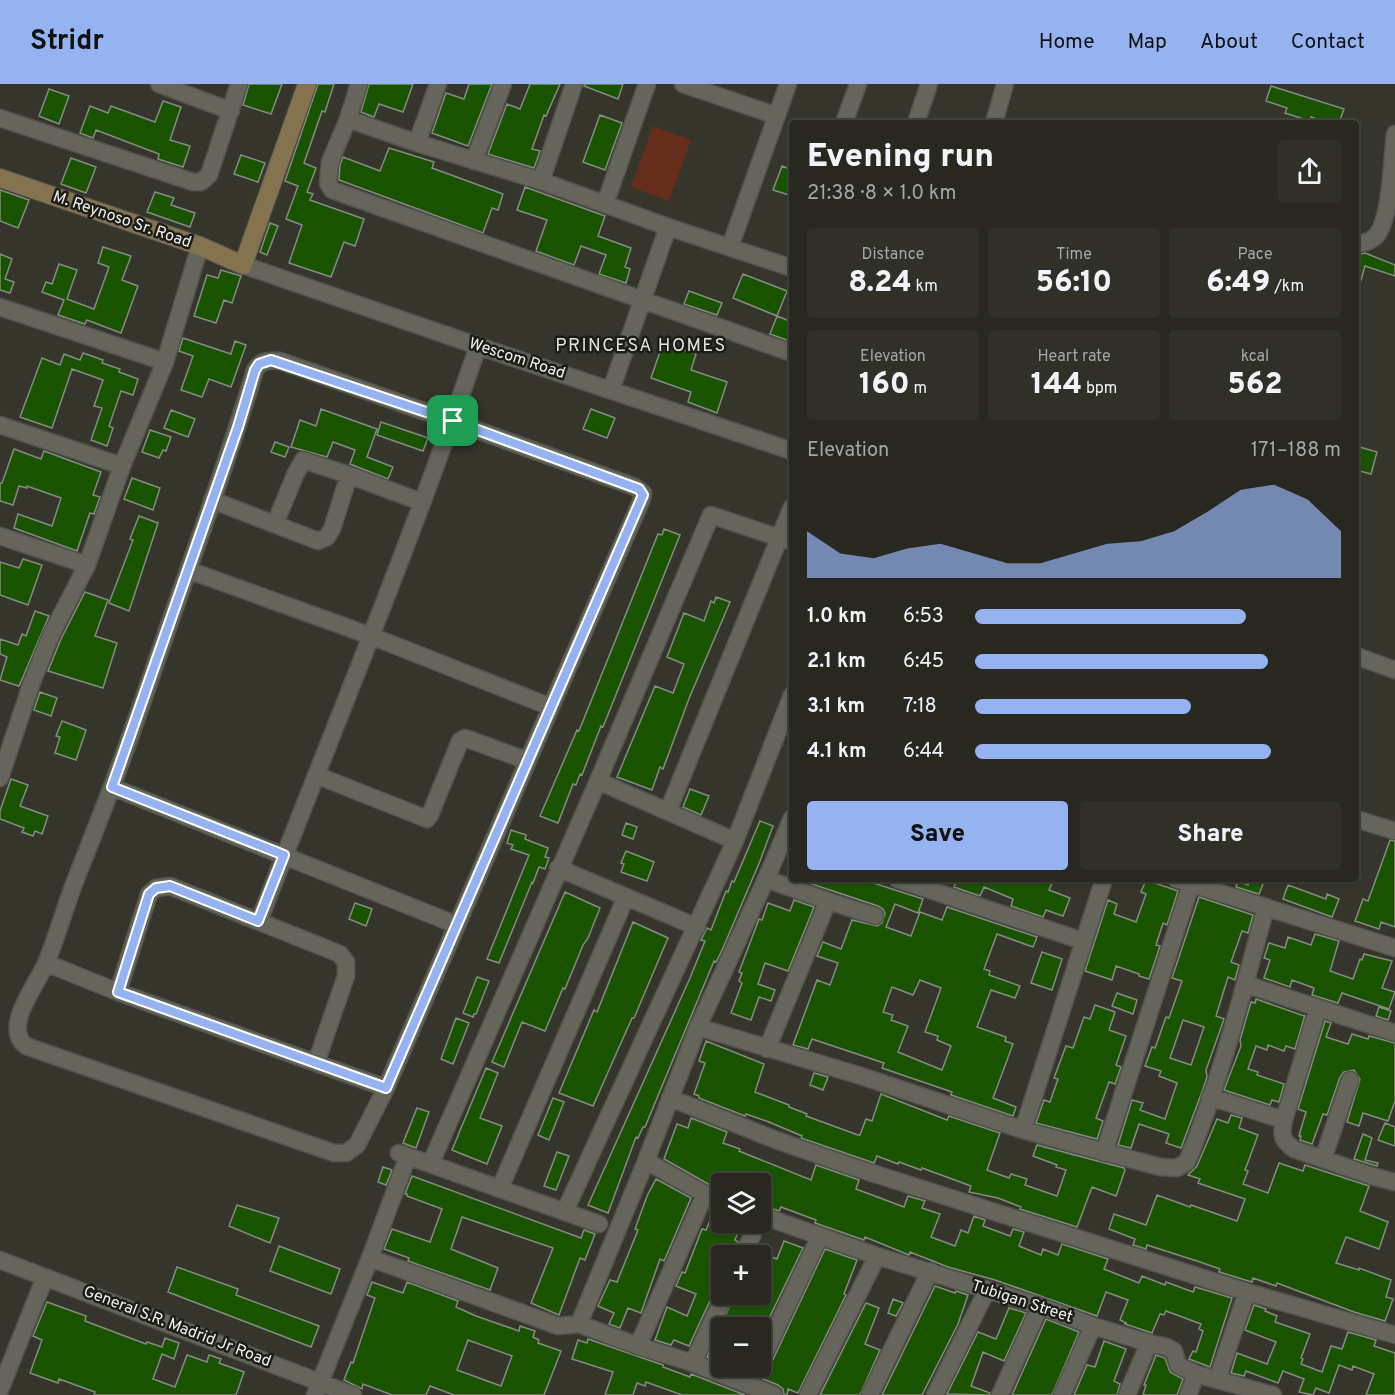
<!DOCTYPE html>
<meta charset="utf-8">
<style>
body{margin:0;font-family:Overpass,sans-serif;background:#303029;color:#f1f3f6;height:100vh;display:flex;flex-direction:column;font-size:22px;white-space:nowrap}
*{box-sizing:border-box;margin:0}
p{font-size:20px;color:#a5a6a5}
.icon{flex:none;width:33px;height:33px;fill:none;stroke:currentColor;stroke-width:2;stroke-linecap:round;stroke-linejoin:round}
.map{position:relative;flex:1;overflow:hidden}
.panel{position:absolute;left:789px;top:36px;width:570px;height:762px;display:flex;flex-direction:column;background:#282820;border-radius:6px;box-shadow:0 2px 4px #0004,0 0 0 2px #44443e}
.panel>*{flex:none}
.fabs{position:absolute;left:711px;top:1089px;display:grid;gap:12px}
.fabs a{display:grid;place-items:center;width:60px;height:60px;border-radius:6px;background:#282820;box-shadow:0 2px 4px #0004,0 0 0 2px #44443e;font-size:30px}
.pin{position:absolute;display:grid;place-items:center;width:51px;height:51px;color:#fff;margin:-26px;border-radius:12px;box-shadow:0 3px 9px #0006}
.round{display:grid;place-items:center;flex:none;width:63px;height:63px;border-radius:6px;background:#303029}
.headline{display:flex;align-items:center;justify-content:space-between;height:102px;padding:0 18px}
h1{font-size:33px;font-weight:800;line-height:45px}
.stats{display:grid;grid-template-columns:repeat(3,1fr);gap:9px;height:102px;padding:6px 18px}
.stats div{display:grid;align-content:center;border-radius:6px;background:#303029;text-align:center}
.stats b{font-size:30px;font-weight:800}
.stats small{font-size:16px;font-weight:400}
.stats p{font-size:16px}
.chart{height:168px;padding:12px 18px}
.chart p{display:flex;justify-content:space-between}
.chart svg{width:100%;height:108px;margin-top:6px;fill:#95b2f1;opacity:.7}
.action{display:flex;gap:12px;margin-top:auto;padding:12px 18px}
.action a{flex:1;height:69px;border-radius:6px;background:#95b2f1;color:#111;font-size:24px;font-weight:800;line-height:69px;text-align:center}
.action a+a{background:#303029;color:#f1f3f6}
ul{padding:0 18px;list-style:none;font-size:20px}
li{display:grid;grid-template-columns:96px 72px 1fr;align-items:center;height:45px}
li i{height:15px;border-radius:8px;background:#95b2f1}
header{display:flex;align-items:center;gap:36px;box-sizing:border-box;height:84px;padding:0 30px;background:#95b2f1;color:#111}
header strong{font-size:28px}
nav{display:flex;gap:33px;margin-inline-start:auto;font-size:21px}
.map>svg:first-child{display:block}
.green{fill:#662e1a}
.building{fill:#1a5300;stroke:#848b82;stroke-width:1.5;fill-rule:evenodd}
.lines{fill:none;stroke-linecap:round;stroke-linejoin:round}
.street-casing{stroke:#53534b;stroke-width:19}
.secondary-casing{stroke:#53534b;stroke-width:20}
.street{stroke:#65655b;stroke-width:16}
.secondary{stroke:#85724e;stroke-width:18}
.route-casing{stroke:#fff;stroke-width:12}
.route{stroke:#95b2f1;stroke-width:8}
.labels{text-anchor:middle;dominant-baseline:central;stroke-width:5;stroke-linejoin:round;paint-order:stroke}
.street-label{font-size:16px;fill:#f1f1eb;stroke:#1c1c18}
.neighbourhood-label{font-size:18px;letter-spacing:1.5px;fill:#e5e4d8;stroke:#1c1c18}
</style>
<header>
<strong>Stridr</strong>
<nav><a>Home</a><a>Map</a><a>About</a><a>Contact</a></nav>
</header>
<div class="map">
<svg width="1395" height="1311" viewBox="0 0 1395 1311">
<rect width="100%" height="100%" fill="#35352b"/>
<path class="green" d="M653 42 691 56 669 117 631 103Z"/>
<path class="building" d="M249 0H282L271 30 243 21Z
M318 0H334L325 28 322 27 304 79 316 84 307 108 313 110 310 116 364 135 355 162 344 158 331 193 289 179 302 141 286 135 298 102 285 97Z
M369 0H413L403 28 379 20 374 33 361 28Z
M469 0H492L468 62 432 49 446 9 464 15Z
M530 0H560L546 32 544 31 532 65 540 67 534 84 488 70 507 20 520 25Z
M584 0H623L618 15 584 2Z
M1271 2 1344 25 1339 39H1328L1311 33 1310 37 1285 29 1287 24 1266 17Z
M49 5 69 12 59 40 39 32Z
M163 17 181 23 170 56 190 62 183 83 158 75 159 70 96 46 93 54 80 49 90 22 108 29 111 22 155 38Z
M600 31 622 39 605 86 583 78Z
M389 64 434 78 432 84 503 110 498 126 492 124 483 149 339 96 340 81 343 73 380 87Z
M241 71 265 79 258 98 234 90Z
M71 74 96 83 86 109 61 100Z
M782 82 792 86V112L773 106Z
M525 103 605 132 598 152 631 164 625 183 630 185 626 199 599 190 606 171 581 162 574 181 536 167 547 136 517 126Z
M0 106 29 116 18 144 0 137Z
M155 108 174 114 171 121 195 129 190 143 147 128Z
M270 139 278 142 267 171 260 168Z
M103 163 131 172 122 196 138 202 121 249 87 236 85 240 58 231 64 216 42 208 46 198 52 200 59 180 77 186 67 215 94 225 109 183 98 179Z
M1365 169 1395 181V192L1365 182 1359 203 1356 202V171Z
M0 170 12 175 5 195 14 198 10 209 0 206Z
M221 186 241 192 232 219 224 216 216 239 194 232 207 191 218 194Z
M743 190 787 207 777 232 733 214Z
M689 207 722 219 717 231 684 220Z
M777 232 792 238V258L770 250Z
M183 254 231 270 235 257 246 261 231 303 209 295 202 313 181 306 193 272 179 267Z
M663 259 696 270 691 286 727 298 717 329 688 318 691 308 651 294Z
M83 269 103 276 102 279 120 285 119 288 138 295 133 311 121 307 109 342 113 344 107 362 91 356 102 324 94 322 103 296 72 285 52 344 20 333 42 274 60 281 64 270 80 276Z
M321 325 377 345 367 373 393 383 388 395 350 380 355 366 333 358 327 373 291 363 300 336 316 342Z
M591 325 615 334 607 354 583 345Z
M171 326 195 335 188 353 164 344Z
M381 338 428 354 423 367 377 351Z
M150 346 171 353 166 367 163 366 159 374 142 368Z
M275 358 289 363 285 373 271 368Z
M1356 362 1377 368 1371 390 1356 386Z
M14 365 41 375 44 367 101 388 93 411 100 413 94 430 90 429 77 467 14 444 18 430 52 442 61 414 27 402V404L19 402 13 421 0 417V399H2Z
M132 394 160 404 153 426 124 415Z
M139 432 158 439 129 527 109 519 133 456 130 455Z
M664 445 680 451 603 643 601 642 582 691 580 690 576 701 573 700 558 739 540 732 577 646 579 647 658 450 662 451Z
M23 475 42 481 28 521 0 511V478L19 484Z
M85 508 108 516 95 552 117 559 103 604 48 587 61 555Z
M716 513 730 518 690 612 663 685 660 683 652 706 617 693 655 602 673 609 684 580 667 573 684 529 704 537 711 517 714 519Z
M35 527 49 532 19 602 0 596 7 573 0 570V555L18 561 22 550 26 552Z
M40 608 57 614 51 632 34 626Z
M62 637 86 646 76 676 55 669 60 653 56 652Z
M11 695 28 701 20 722 48 732 42 750 35 747 33 752 22 748 24 744 0 735V727Z
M690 705 709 712 701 731 683 723Z
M760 737 773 742 760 777 723 864 716 878 714 877 645 1043H643L638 1054 636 1053 608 1129 588 1121 690 894 705 857 701 856 707 844 711 846 726 807 728 808 732 797 734 798Z
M626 739 637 743 633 755 622 751Z
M511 746 526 751 525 755 548 764 545 773 549 774 545 785 539 783 533 799 532 798 499 879 487 875 529 771 511 765 513 761 507 759Z
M1390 756 1395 757V843L1381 838 1379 845 1355 837 1363 815 1368 817Z
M626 767 654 778 647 797 621 788 624 780 621 779Z
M797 795H861L923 815 918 829 895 820 886 843 911 852 920 828 942 836 947 823 1037 853 1033 863 997 850 984 885 990 887 989 891 1020 902 1015 914 991 906 977 943 1006 953 1005 957 1013 960 993 1014 1016 1023 1013 1032 951 1011 952 1008 882 984 884 979 812 955 808 965 793 961 817 896 830 901 838 879 817 872 823 858 841 865 852 836 877 842 882 839 885 830 883 825 878 822ZM920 896 941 904 925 948 938 952 937 956 951 962 942 986 898 968 908 942 891 936 893 931 883 928 892 903 913 911Z
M957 795H1054L1049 806 1070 814 1063 832 1046 826 1043 833 1011 822 1013 815 984 803 980 812 954 803Z
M1250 795H1265L1259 810 1236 803 1238 797 1248 801Z
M1146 796 1178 807 1167 841 1163 839 1156 861 1160 862 1149 895 1139 892V890L1116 882 1112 896 1085 887 1108 816 1117 820 1114 830 1136 838 1146 810 1141 808Z
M1288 801 1326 815 1327 810 1339 815 1332 833 1283 815Z
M565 808 600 824 588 854 583 861 565 905 563 904 545 947 522 938 504 983 492 978Z
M1199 813 1253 831 1248 849 1242 847 1231 878 1239 881 1235 896 1228 893 1216 932 1224 935 1206 986 1207 993 1203 1005 1181 1064 1166 1059 1169 1050 1139 1040 1131 1064 1118 1061 1132 1016 1143 1019 1140 1026 1165 1035 1177 999 1159 992 1161 987 1145 982 1152 963 1155 964 1166 933 1169 934 1182 897 1172 894ZM1183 936 1204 943 1191 981 1170 974Z
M794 816 814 823 788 887 765 879 758 900 775 906 771 917 759 913 751 936 731 929 742 899 739 897 742 889 739 888 759 835 762 836 768 819 790 827Z
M355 819 372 825 366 842 349 835Z
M633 838 668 854 634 934H632L593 1022 559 1009 594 926 597 928Z
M1315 850 1339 857 1330 887 1353 895 1360 875 1362 876 1364 870 1392 877 1382 904 1395 908 1389 925 1342 909 1338 919 1312 911 1314 904 1292 896 1290 903 1264 894 1270 876 1264 874 1269 859 1285 864 1288 853 1311 861Z
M1042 868 1062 875 1052 906 1031 899Z
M477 893 489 897 476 930H474L473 933 463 929Z
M1117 909 1137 916 1133 930 1112 922Z
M1256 915 1304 932 1305 931 1295 965 1286 962 1284 967 1268 961 1267 966 1256 962 1248 985 1258 988 1257 991 1284 1000 1279 1018 1272 1016 1270 1021 1224 1006 1241 962 1240 956 1251 918 1255 919Z
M1095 921 1115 928 1109 946 1126 952 1116 981 1121 983 1115 1000 1109 998 1096 1034 1103 1037 1097 1055 1036 1039 1044 1016 1050 1018 1058 995 1054 994 1066 962 1073 964 1084 933 1090 935Z
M1379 923 1391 927 1388 936 1376 932Z
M456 934 469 939 453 980 441 975Z
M1325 937 1331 939 1326 953 1348 960 1352 950 1368 955 1369 952 1395 959V1017L1388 1037 1363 1029 1359 1042 1347 1038 1360 995 1354 986 1344 988 1340 993 1327 1031 1323 1030 1312 1060 1300 1056 1301 1052H1299L1306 1028 1298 1025Z
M706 957 764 980 755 1008 789 1021V1023L807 1030 806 1032 858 1051H860L866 1035 872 1037 881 1010 947 1036 949 1032 1000 1049 987 1086 1009 1094 1011 1090 1027 1095 1025 1101 1057 1112 1066 1086 1056 1083 1057 1081 1033 1072 1037 1061 1124 1084 1125 1086 1116 1112 1092 1103 1077 1143 1020 1125 1021 1123 998 1114 969 1108 971 1102 922 1084 921 1086 899 1078 898 1080 877 1072 874 1079 801 1054 802 1052 769 1038 746 1030 745 1032 699 1014V1012L694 1010 705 979 699 977Z
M486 984 498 989 480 1034 502 1042 487 1080 452 1066Z
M814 989 828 993 823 1006 810 1001Z
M553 1014 564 1018 549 1056 538 1051Z
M417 1024 429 1028 416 1064 403 1059Z
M1231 1031 1242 1034 1239 1044 1258 1051 1245 1086 1248 1087 1243 1100 1268 1109 1279 1079 1303 1087 1305 1081 1369 1102 1360 1127 1388 1138 1379 1165 1346 1153 1336 1179 1359 1186V1184L1391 1196 1386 1213 1393 1215 1385 1237 1354 1228 1277 1199 1276 1202 1253 1194 1252 1198 1219 1188 1220 1185 1197 1177 1147 1161 1146 1165 1133 1161 1135 1155 1109 1145 1114 1130 1146 1141 1157 1111 1190 1123 1191 1121 1237 1137 1245 1115 1198 1099 1200 1095 1188 1091 1197 1082 1217 1035 1228 1039Z
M691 1034 727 1048 723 1059 740 1065 739 1067 811 1096 816 1081 859 1096 856 1105 904 1123 908 1112 925 1117 922 1124 940 1130 931 1153 955 1162 961 1146 968 1149 974 1132 985 1136 983 1142 1010 1152 1013 1145 1024 1148 1019 1162 1041 1171 1043 1165 1058 1171 1062 1160 1108 1175 1104 1185 1139 1199 1142 1192 1165 1201 1166 1198 1193 1208 1195 1203 1232 1214 1210 1283 1189 1275 1193 1267 1196 1268 1203 1247 1199 1245 1201 1240 1166 1227 1164 1231 1160 1230 1152 1249 1125 1240 1126 1239 1120 1236 1128 1216 1106 1208 1097 1232 995 1196 948 1183 910 1168 909 1171 865 1153 864 1156 815 1139 816 1136 781 1123 779 1127 760 1121V1094L758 1100H722V1105L710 1101 664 1075 677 1040 688 1044Z
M1385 1039 1395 1043V1062L1378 1056Z
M1363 1050 1372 1054 1365 1076 1378 1079 1377 1082 1354 1075Z
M557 1068 569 1072 556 1106 544 1102Z
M383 1083 392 1086 386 1101 378 1098Z
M412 1092 581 1154 584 1146 595 1150 585 1176 580 1174 559 1231 531 1219 553 1164 462 1133 451 1165 498 1184 490 1206 408 1177 409 1174 384 1165 392 1145 430 1158 442 1125 407 1112V1110H405Z
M656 1095 691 1114 664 1177 660 1175 641 1229 628 1224 620 1244 609 1240 614 1229 598 1222 610 1196 617 1198 638 1146 635 1145 647 1112Z
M237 1121 279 1134 270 1159 229 1142Z
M715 1125 722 1127V1138H742L735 1156 738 1158 733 1172H722V1200L715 1206 689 1262 674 1256 671 1261 655 1256 667 1223 687 1232 696 1210 676 1202 682 1188 685 1189 702 1145 706 1146Z
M784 1157 803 1164 760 1253V1244H722V1279L707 1273 735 1210H744L760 1217V1169L777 1175Z
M279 1162 340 1185 331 1210 270 1187Z
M825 1165 857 1176 844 1210 846 1211 798 1309 788 1305 787 1311H784L783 1305 778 1301 730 1282H750L755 1288 760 1289 769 1284Z
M177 1183 238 1205 236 1211 319 1242 311 1263 168 1208Z
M372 1198 403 1209 407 1198 458 1217 456 1223 476 1232 519 1247 520 1242 535 1247 533 1253 539 1256 538 1259 561 1267 544 1311H454L430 1302 426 1311H392L363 1300 362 1305 344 1296 351 1278 353 1279 375 1214 367 1211ZM468 1256 512 1272 501 1302 457 1286Z
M935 1202 955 1209 956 1207 968 1211 958 1240 922 1311H882Z
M893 1215 903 1219 896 1232 888 1229Z
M47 1218 86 1232 85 1237 146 1260 147 1258 162 1263 165 1254 179 1259 174 1275 162 1270 153 1295 175 1303 187 1271 207 1278 209 1271 221 1275 219 1279 244 1288 236 1311H94L95 1308 59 1295 58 1299 30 1289 42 1256 33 1252Z
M866 1219 879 1224 865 1260 880 1266 860 1311H820Z
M1254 1221 1266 1225 1265 1227 1277 1232 1275 1238 1310 1250 1301 1274 1303 1275 1301 1280 1322 1288 1331 1262 1342 1265 1348 1248 1376 1256 1374 1262 1395 1269V1311H1366L1374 1290 1353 1282 1352 1286 1339 1281 1329 1309 1316 1304 1313 1311 1299 1308 1304 1295 1283 1287 1278 1299 1246 1287 1244 1292 1231 1289 1237 1269 1267 1280 1276 1258 1245 1246Z
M1009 1224 1026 1229 1004 1277 983 1268 971 1302 990 1309V1311L947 1310 978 1248 996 1255Z
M1046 1235 1079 1248 1052 1311H1012Z
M588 1255 663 1281V1283L690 1293 691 1290 745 1311H682L646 1298 645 1302 637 1299 633 1311H605L613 1288 572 1275 578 1256 587 1259Z
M1104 1257 1126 1265 1114 1297 1120 1300 1117 1311H1074L1087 1281 1095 1283Z
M1156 1271 1165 1274 1170 1288 1183 1295 1177 1311H1143L1146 1301H1144Z"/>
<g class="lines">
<defs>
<path id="street" d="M159 0 231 27
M359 0 348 35 330 78 328 99 332 106 792 269
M683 0 777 32
M0 34 193 98H201L209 91 239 0
M348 35 417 59 541 97 668 143 792 184
M844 39 858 0
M916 39 929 0
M994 39 1005 0
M417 59 438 0
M474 77 503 0
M541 97 574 0
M605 120 647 0
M1356 161C1363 159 1372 157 1377 151 1391 132 1392 75 1395 50
M730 163 788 0
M243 181 478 262 792 367
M0 223 165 278
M611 306 668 143
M0 341 122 382
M212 416 318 457 327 453 332 445 349 391 421 418
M275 440 295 391 303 376 349 391
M0 452 87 481
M188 486 371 552 551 623 642 415 643 409 635 403 452 337 280 277C269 276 261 276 255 286 232 364 204 441 177 518 155 580 135 642 112 702 99 738 84 773 71 808 63 831 56 854 47 877 39 898 1 943 26 962L334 1069H346L357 1061 386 1004
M1356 572 1395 586
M316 691 427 735 430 731 460 657 465 654 528 677
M0 694 32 598 51 551 87 481 122 382 165 278 200 162
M598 697 735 757
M112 703 457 841 551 623
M668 727 792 423
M1356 735 1395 747
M558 784 697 843
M766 795 828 817 767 965
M897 795 1083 857
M1176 795 1395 864
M828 817 875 832
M259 837C333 646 412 457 478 262
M46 879 118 908 386 1004 457 841
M1245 900 1395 949
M118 908 149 810 156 804 170 802 340 870 346 878V892L316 979
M698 943 861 992 1023 1046 1160 1083 1177 1084 1187 1078C1220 998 1243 907 1266 823
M1210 1013 1284 1036 1318 924
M670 1014 776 1056 853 1083 1247 1208 1395 1251
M1284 1036C1281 1050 1281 1056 1294 1065L1372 1092 1395 1098
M1023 1046 1104 795
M399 1069 599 1140
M1104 1069 1191 800
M1323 1075 1350 996
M646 1077 705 1110 722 1117
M431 1079 598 697 711 431 792 458
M500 1104 626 813
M565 1127 735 757 792 611
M760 1131 877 1172 1040 1222 1093 1242 1149 1259 1167 1263 1174 1267 1178 1281 1196 1290 1273 1311
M743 1172 758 1138
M370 1174 558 1242 579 1240
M0 1176 353 1311
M638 1262 705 1110
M693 1279 725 1210
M760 1279 820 1152
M1217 1296 1247 1208
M0 1306 45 1193
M315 1311 370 1174 408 1072
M774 1311 693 1279 638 1262 579 1240 646 1077 698 943 766 795 792 734
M808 1311 877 1172
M870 1311 930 1187
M935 1311 987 1206
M1000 1311 1040 1222
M1062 1311 1093 1242
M1127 1311 1149 1259
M1188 1311 1196 1290"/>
<path id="secondary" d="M0 94 200 162 243 181 307 0"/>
</defs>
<use href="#street" class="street-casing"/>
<use href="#secondary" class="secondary-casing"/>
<use href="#street" class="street"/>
<use href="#secondary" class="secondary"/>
</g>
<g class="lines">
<defs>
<path id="route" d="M271 276 453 337 639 405 643 411 386 1004 118 908 149 810 156 804 170 802 258 837 284 771 112 703 238 343 255 286 259 280Z"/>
</defs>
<use href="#route" class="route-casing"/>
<use href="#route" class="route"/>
</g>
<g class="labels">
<g class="street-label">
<text transform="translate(122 136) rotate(19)">M. Reynoso Sr. Road</text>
<text transform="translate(517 275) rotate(18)">Wescom Road</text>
<text transform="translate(1022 1218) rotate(18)">Tubigan Street</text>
<text transform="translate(177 1243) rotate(21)">General S.R. Madrid Jr Road</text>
</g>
<g class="neighbourhood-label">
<text x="641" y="262">PRINCESA HOMES</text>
</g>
</g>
</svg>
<div class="fabs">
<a><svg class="icon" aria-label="layers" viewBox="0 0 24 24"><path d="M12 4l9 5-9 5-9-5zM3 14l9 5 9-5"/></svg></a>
<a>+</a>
<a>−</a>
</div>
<div class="pin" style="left:453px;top:337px;background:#1e9e55"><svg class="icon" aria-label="arrive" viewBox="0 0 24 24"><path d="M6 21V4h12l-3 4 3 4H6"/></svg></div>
<section class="panel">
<div class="headline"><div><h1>Evening run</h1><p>21:38 · 8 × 1.0 km</p></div><a class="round"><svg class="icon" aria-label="share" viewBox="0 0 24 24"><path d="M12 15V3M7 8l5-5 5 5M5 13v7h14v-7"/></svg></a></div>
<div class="stats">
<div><p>Distance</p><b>8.24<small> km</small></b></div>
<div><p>Time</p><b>56:10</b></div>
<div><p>Pace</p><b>6:49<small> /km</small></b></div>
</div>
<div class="stats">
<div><p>Elevation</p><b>160<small> m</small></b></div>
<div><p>Heart rate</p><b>144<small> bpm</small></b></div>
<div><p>kcal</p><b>562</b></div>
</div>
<div class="chart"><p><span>Elevation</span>171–188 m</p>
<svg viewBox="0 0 160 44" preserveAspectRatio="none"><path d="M0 44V25L10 34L20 36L30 32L40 30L50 34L60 38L70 38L80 34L90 30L100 29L110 25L120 17L130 8L140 6L150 12L160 25V44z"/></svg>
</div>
<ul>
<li><b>1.0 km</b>6:53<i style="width:74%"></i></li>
<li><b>2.1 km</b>6:45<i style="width:80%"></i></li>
<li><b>3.1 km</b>7:18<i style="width:59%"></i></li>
<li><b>4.1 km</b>6:44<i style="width:81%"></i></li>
</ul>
<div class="action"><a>Save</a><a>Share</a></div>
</section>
</div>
